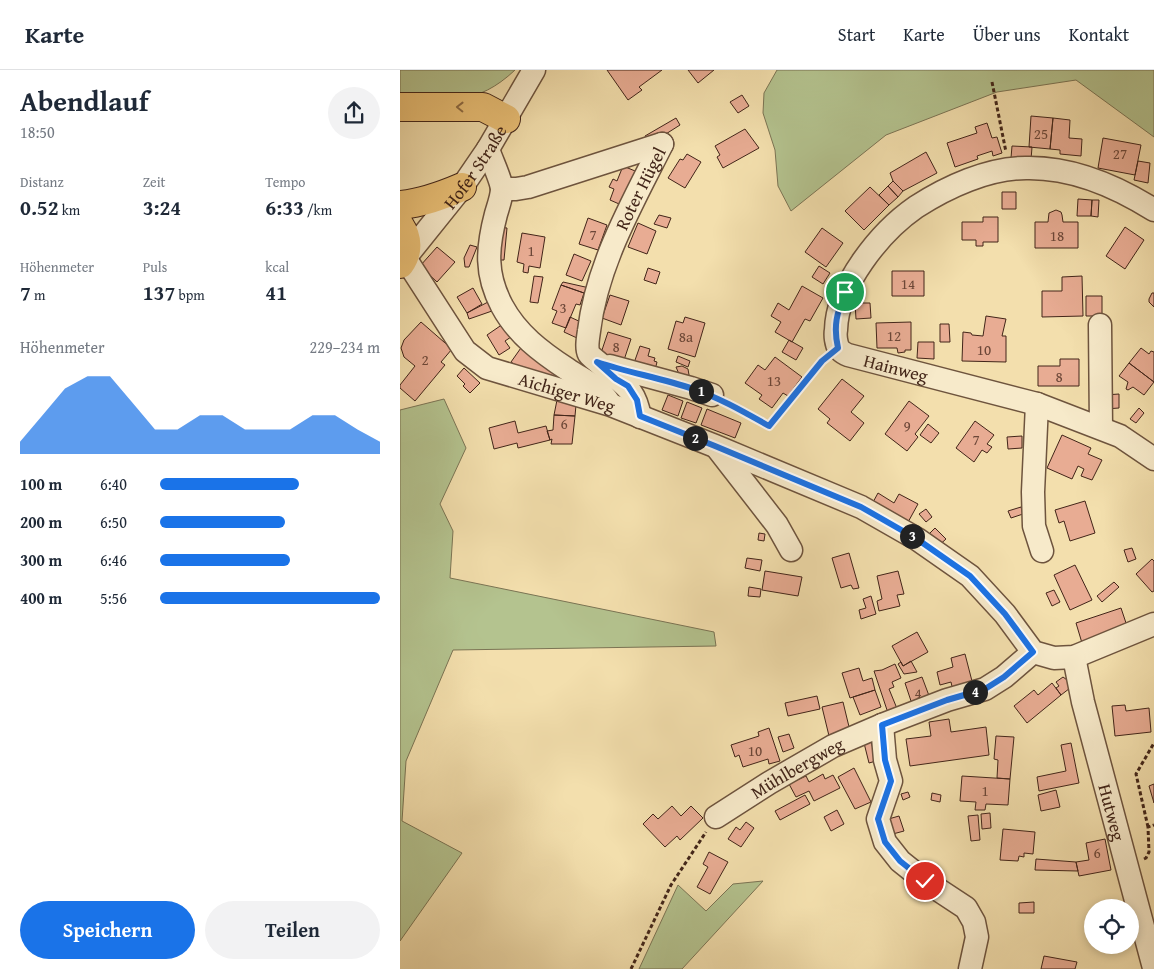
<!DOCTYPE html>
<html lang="de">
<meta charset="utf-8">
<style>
body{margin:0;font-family:"Gentium Book Plus",serif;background:#f2f2f3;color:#1f2937;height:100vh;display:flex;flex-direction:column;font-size:19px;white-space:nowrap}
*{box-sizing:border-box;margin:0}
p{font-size:16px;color:#747a83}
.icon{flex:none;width:28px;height:28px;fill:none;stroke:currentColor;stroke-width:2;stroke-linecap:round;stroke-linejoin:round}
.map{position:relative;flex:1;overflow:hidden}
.sheet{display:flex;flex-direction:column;background:#fff;width:400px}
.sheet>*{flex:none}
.buttons{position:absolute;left:684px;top:829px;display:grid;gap:10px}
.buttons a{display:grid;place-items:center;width:55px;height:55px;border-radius:50%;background:#fff;box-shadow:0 2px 8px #0003;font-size:25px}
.pin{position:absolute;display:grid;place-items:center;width:42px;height:42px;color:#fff;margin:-21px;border:2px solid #fff;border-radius:50%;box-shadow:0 1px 5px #0007}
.km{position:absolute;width:25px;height:25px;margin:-12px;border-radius:50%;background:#222;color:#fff;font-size:14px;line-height:25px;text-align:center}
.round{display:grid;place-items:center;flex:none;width:52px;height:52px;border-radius:26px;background:#f2f2f3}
.overview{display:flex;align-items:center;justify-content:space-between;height:85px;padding:0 20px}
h1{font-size:28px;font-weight:700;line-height:38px}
.stats{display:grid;grid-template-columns:repeat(3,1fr);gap:8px;height:85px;padding:5px 20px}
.stats div{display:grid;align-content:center}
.stats b{font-size:21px;font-weight:700}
.stats small{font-size:14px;font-weight:400}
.stats p{font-size:14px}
.chart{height:140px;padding:10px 20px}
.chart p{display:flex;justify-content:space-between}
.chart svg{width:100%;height:90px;margin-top:5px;fill:#1a73e8;opacity:.7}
.primary-button{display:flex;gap:10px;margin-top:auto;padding:10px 20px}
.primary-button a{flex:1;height:58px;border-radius:30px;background:#1a73e8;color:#fff;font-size:20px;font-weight:700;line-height:58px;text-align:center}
.primary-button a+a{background:#f2f2f3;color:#1f2937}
ul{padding:0 20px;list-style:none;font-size:16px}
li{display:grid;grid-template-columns:80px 60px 1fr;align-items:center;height:38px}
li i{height:12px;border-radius:6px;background:#1a73e8}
header{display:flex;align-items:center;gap:30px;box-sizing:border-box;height:70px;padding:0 25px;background:#fff;border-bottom:1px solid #e0e1e3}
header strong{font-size:24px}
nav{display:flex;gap:28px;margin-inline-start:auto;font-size:18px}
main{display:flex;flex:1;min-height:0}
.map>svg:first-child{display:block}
.green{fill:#b4c38f;stroke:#7b7454}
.building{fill:#e8ac93;stroke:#422519}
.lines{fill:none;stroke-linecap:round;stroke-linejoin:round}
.minor-casing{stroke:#6e543e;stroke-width:25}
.highway-casing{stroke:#422519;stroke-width:30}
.path{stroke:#422519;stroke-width:3;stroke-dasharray:4 2.5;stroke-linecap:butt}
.minor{stroke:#f7eaca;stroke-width:22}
.highway{stroke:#eac076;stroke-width:28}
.oneway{stroke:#8e6b43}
.route-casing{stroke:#fff;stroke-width:10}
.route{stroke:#1a73e8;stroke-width:6}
.labels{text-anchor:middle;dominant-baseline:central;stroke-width:4.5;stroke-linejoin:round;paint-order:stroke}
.number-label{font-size:15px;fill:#6c4738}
.street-label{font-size:18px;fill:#422519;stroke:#f7eaca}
</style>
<header>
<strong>Karte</strong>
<nav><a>Start</a><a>Karte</a><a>Über uns</a><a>Kontakt</a></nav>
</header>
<main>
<section class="sheet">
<div class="overview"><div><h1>Abendlauf</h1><p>18:50</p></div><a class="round"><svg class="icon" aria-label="share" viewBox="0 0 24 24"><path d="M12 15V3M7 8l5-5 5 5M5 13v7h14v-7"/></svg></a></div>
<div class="stats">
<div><p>Distanz</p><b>0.52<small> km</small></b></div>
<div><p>Zeit</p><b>3:24</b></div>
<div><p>Tempo</p><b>6:33<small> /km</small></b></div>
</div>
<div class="stats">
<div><p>Höhenmeter</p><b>7<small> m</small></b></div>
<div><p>Puls</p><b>137<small> bpm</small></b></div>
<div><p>kcal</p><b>41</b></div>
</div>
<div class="chart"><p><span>Höhenmeter</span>229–234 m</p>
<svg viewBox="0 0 160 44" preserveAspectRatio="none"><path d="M0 44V38L10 25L20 12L30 6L40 6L50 19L60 32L70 32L80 25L90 25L100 32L110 32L120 32L130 25L140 25L150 32L160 38V44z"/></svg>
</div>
<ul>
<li><b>100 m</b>6:40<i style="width:63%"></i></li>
<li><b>200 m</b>6:50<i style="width:57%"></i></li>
<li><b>300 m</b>6:46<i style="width:59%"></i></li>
<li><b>400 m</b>5:56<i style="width:100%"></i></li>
</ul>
<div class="primary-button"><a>Speichern</a><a>Teilen</a></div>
</section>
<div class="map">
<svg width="754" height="899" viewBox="0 0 754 899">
<rect width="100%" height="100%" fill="#f3dfad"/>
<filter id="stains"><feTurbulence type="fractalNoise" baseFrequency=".004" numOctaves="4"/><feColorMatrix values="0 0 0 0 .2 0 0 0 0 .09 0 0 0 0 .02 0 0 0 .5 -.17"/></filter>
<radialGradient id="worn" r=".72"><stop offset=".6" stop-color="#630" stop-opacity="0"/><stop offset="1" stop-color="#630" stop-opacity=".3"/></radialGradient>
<path class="green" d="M0 0H115C77 36 48 30 0 29Z
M377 0H754V67L676 10 597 22 486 65 391 141 378 116 375 80 363 43 364 23Z
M44 329 66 378 40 434 53 461 50 508 314 562 316 576 53 580 6 691 2 751 62 783 0 871V340Z
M363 811 282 899H239L278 815 306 841 333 814Z"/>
<path class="building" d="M207 0H262L239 17 242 20 228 30Z
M288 0H314L298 13Z
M342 25 349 36 338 43 330 32Z
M631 46 653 48 650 79 629 77Z
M276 48 280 55 250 74 245 66Z
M653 48 670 50 669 68 682 69 681 86 660 84V80L650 79Z
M587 53 592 68 597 67 602 83 593 86 592 81 577 86 578 89 555 97 547 73 577 63 575 57Z
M345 59 359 78 323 98 317 87 320 85 315 76Z
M703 68 741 75 735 105 698 98Z
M612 76 632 77 631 90 611 88Z
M526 82 537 103 503 121 493 111 490 103Z
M287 84 301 92 285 118 268 108 280 89 283 90Z
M738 91 750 93 748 113 734 110Z
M223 96 240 103 226 137 210 130 214 119 209 117 213 109 217 111Z
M493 111 503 121 498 127 488 116Z
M488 116 498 127 489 135 479 125Z
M470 117 489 135 464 160 445 141Z
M602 122H616V139H602Z
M678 129 692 130 691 146H677Z
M692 130H699L698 147 691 146Z
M656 140 661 142 662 145 663 152H678V178H635V152H648L649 143Z
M259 145 271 148 267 158 254 154Z
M583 147H598V172H583V176H576V170H562V152H583Z
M188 148 207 155 198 180 179 174Z
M238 153 256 161 247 184 228 177Z
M98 157 107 158 104 190H98Z
M725 157 744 170 725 199 706 186Z
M422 158 443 173 426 197 405 182Z
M122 163 145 167 140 198 129 196 128 203 123 202 124 194 117 192Z
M70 175 77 177 69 197H65L64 188Z
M37 177 55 192 37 212 20 196Z
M174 184 191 191 182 211 166 205Z
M419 196 430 203 423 214 412 207Z
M248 198 260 202 256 214 244 210Z
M492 201H524V226H492Z
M134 206 143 207 138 233 130 232Z
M682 206 683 246 642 247V221H662V207Z
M163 212 194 219 193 225 184 223 161 215Z
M161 215 184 223 180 235 176 234 166 258 152 253 157 241 152 239Z
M402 216 423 228 410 251 405 249 392 272 375 262 381 252 371 246 378 233 389 240Z
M73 218 82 234 67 243 57 227Z
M752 223H754V237L749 232V229Z
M210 225 229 231 221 255 202 248Z
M686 226H702V246H686Z
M88 232 92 241 69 249 67 243Z
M455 233H470L471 248 456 249Z
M586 246 606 249 602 266H606V292L562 291 563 262 571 263 572 265 583 266Z
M170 247 183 253 177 268 164 262Z
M285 247 305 253 295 287 268 279 276 251 283 253Z
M21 252 52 279 41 292 45 295 15 331 0 318V315L15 296 4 287 1 278 4 270Z
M511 252V280H505V282L498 283 497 278H477L476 253Z
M103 254 111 267 105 271 110 278 99 285 87 265Z
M540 254H549L550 272H540Z
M208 262 231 269 224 290 201 283Z
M389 270 403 278 396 290 382 282Z
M518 272H534V289L517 288Z
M123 275 164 302 158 310 151 305 146 311 136 309 111 292Z
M240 276 250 279 248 286 255 288 254 291 257 292 255 300 234 293Z
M741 278 749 284 751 281 754 282V312L729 293Z
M278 286 290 291 288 297 276 292Z
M375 287 402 307 388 326 383 323 372 338 359 329 362 325 345 313 358 295 365 300Z
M660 289H679V316H638V296H660Z
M729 293 754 312 744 325 733 317 728 320 726 319 728 312 719 306Z
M282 296 288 299 290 311H282L276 297Z
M64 298 80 313 70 323 63 316 65 314 57 306Z
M442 309 464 326 451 342 464 353 450 371 427 353 430 349 418 339Z
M719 324V338L705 339V325Z
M268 325 283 331 278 346 262 340Z
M157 330 176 335 175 346 154 345Z
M509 331 529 346 515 364 518 367 507 381 485 364Z
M287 332 302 338 296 353 281 348Z
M739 338 744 343 736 353 730 349Z
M307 339 341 353 335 368 301 355Z
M154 345 175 346 172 374H151L152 369 150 370 147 361 153 360Z
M115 351 118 363 146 356 150 370 118 378 117 373 94 379 89 358Z
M575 351 594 365 587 374 592 377 587 383 582 380 574 392 556 378Z
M528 354 539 363 531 373 520 365Z
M662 365 691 378 688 384 702 390 692 410 681 406 684 399 678 396 672 409 647 398Z
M622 366V378L608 379 607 367Z
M478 423 494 433 499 424 518 434 507 454 472 434Z
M685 431 695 463 670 471 664 451 659 453 655 440Z
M621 437 623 444 611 448 608 441Z
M526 439 532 447 526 452 519 444Z
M535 458 546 469 536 478 526 467Z
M359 463 365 464 364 471 358 470Z
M732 478 736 489 728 492 724 480Z
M449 483 459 518 453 519 451 515 441 518 432 488Z
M347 488 362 490 360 501 345 498Z
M752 489 754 491V521L752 522 736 504Z
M675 495 692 530 670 540 654 505Z
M365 501 402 507 398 526 362 520Z
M498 501 504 524 497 525 500 536 479 541 477 531 482 529 477 506Z
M714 512 719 517 702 532 697 526Z
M349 517 361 519 360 527 348 526Z
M654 520 660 532 652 536 646 523Z
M471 526 476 544 461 549 459 540 466 538 463 529Z
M721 538 728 559 682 573 676 553Z
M517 562 528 582 503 596 492 576Z
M565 584 573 615 553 621 551 612 540 615 537 602 553 597 551 588Z
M511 591 517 602 504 604 498 594 501 592 503 596Z
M495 594 501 608 492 612 494 617 489 619 498 641 488 643 474 601 482 600Z
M459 598 463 611 472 608 475 620 450 628 442 603Z
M522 607 531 631 513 637 505 613Z
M663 607 674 615 661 625 656 618 659 616 656 612Z
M652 613 661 625 627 653 614 636 634 620 638 625Z
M475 620 481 637 460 645 453 627Z
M417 626 420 639 388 646 385 633Z
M443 632 451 665 430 670 422 637Z
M725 635 726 641 749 638 751 662 715 666 712 636Z
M549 649 551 662 586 657 589 685 510 696 506 669 531 666 529 652Z
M369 658 380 691 369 694 368 689 343 697 339 685 335 687 331 675 359 666 358 662Z
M389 664 394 678 383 682 378 667Z
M596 666 614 667 610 709 597 708 598 690 594 689Z
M471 671 476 691 469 693 464 673Z
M671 673 679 713 639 721 637 707 666 701 661 675Z
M454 698 471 732 455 739 438 707Z
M423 704 425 709 433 705 440 718 414 731 409 721 396 727 389 714 406 706 409 712Z
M562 706 610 709 608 735 586 734 585 740H575L576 732 560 731Z
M754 714V733L749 716Z
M656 720 660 737 641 741 638 725Z
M508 722 510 727 503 730 501 724Z
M532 723 541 725 540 732 531 730Z
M405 725 410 734 380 750 375 741Z
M272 736 281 746 291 736 303 748 280 770 277 766 265 777 243 754 253 744 258 749Z
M437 740 444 754 431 761 424 747Z
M590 743 591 758 582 759 581 744Z
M578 745 580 770 571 771 568 746Z
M499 746 504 761 489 765 485 750Z
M346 752 354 758 341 777 328 769 336 757 340 760Z
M603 759 635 762 633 784 624 783V787L619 786 618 791 600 790Z
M705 769 711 800 679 806 676 792 689 790 686 773Z
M309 782 328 792 310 824 297 817 308 797 303 794Z
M636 789 676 792 678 801 635 800Z
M634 832V843H619V833Z
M644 886 677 892 675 899H641Z"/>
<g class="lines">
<defs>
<g id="minor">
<path d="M88 79C91 89 101 109 102 119 102 126 98 137 96 144 87 178 85 204 102 236 117 264 141 282 167 299 184 311 197 314 210 334"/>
<path d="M102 119H116L128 117 262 74"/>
<path id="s1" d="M754 140C716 116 672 97 626 98 588 98 547 117 516 137 480 162 437 215 436 260 435 265 436 274 439 279 441 281 445 284 448 285L637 334 720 366 754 389"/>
<path id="s2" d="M5 188 65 281 87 298 211 335 315 376 461 437 517 469 570 506 605 544 633 582 654 588 674 587 754 554"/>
<path id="s3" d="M5 188 62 117 88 79 134 0"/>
<path d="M700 255 701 358"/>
<path d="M210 296 291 318 312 325"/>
<path d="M637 334 633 422 634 456 642 481"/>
<path id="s4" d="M240 347C234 315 222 315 200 294 197 291 192 288 189 284 186 278 188 268 189 261 197 194 232 134 262 74"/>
<path d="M318 379 377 455 391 480"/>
<path id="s5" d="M674 587 683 632 754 898"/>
<path d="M482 655 485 690 491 711 478 749 485 772 500 791 525 811 566 838 574 852 577 867 570 899"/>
<path id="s6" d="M316 747 369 713 433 676 482 655 547 630 585 619 604 607 633 582"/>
</g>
<path id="highway" d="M0 37H83L106 49
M0 135C22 133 41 126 62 117
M0 156C8 168 9 182 0 194"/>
</defs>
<use href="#minor" class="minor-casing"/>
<use href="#highway" class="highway-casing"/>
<path class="path" d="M592 12 606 82
M328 334 369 356 425 289
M748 757 736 704 754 673
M744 789 746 788 749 782 748 757 754 755
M231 899 271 815 306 762"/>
<use href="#minor" class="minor"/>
<use href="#highway" class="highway"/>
</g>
<defs><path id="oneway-chevron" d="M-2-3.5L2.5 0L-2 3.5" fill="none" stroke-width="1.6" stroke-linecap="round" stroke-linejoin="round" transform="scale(1.25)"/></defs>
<use class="oneway" href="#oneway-chevron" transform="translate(60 37) rotate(-179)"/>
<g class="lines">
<defs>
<path id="route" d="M445 222C437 243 433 256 438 278L422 291 369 356C344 342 320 328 293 319 262 308 229 303 197 292L216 309 228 316 237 330 240 346 315 376 461 437 517 469 570 506 605 544 633 582 604 607 585 619 547 630 482 655 485 690 491 711 478 749 485 772 500 791 525 811"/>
</defs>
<use href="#route" class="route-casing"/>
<use href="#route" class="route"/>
</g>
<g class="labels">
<g class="number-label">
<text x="641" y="63">25</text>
<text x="720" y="83">27</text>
<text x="193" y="164">7</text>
<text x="657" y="165">18</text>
<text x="131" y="180">1</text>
<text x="508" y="213">14</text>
<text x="163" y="237">3</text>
<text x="494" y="265">12</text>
<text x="286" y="266">8a</text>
<text x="216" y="276">8</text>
<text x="584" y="279">10</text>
<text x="25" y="289">2</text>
<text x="659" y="306">8</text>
<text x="374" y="310">13</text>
<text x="164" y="353">6</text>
<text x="507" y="355">9</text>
<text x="576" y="369">7</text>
<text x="518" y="622">4</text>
<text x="355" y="680">10</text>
<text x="585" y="720">1</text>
<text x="697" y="782">6</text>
</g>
<g class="street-label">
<text stroke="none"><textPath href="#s3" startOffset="115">Hofer Straße</textPath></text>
<text stroke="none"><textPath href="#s4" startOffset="259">Roter Hügel</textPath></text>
<text stroke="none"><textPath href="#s1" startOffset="486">Hainweg</textPath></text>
<text stroke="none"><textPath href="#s2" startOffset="222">Aichiger Weg</textPath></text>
<text stroke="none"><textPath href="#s6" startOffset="95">Mühlbergweg</textPath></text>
<text stroke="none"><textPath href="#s5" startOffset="160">Hutweg</textPath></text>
</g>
</g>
<rect width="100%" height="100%" filter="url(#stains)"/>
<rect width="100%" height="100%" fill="url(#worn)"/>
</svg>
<div class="buttons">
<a><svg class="icon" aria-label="locate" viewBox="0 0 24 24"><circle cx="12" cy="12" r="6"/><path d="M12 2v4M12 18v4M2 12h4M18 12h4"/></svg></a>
</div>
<div class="pin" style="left:445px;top:222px;background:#1e9e55"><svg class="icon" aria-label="arrive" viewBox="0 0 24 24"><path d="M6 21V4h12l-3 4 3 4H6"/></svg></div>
<div class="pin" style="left:525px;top:811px;background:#d93025"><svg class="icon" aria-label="check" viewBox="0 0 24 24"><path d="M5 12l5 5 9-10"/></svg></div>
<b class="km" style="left:301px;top:321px">1</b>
<b class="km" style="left:295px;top:368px">2</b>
<b class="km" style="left:512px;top:466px">3</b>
<b class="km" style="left:575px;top:622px">4</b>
</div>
</main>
